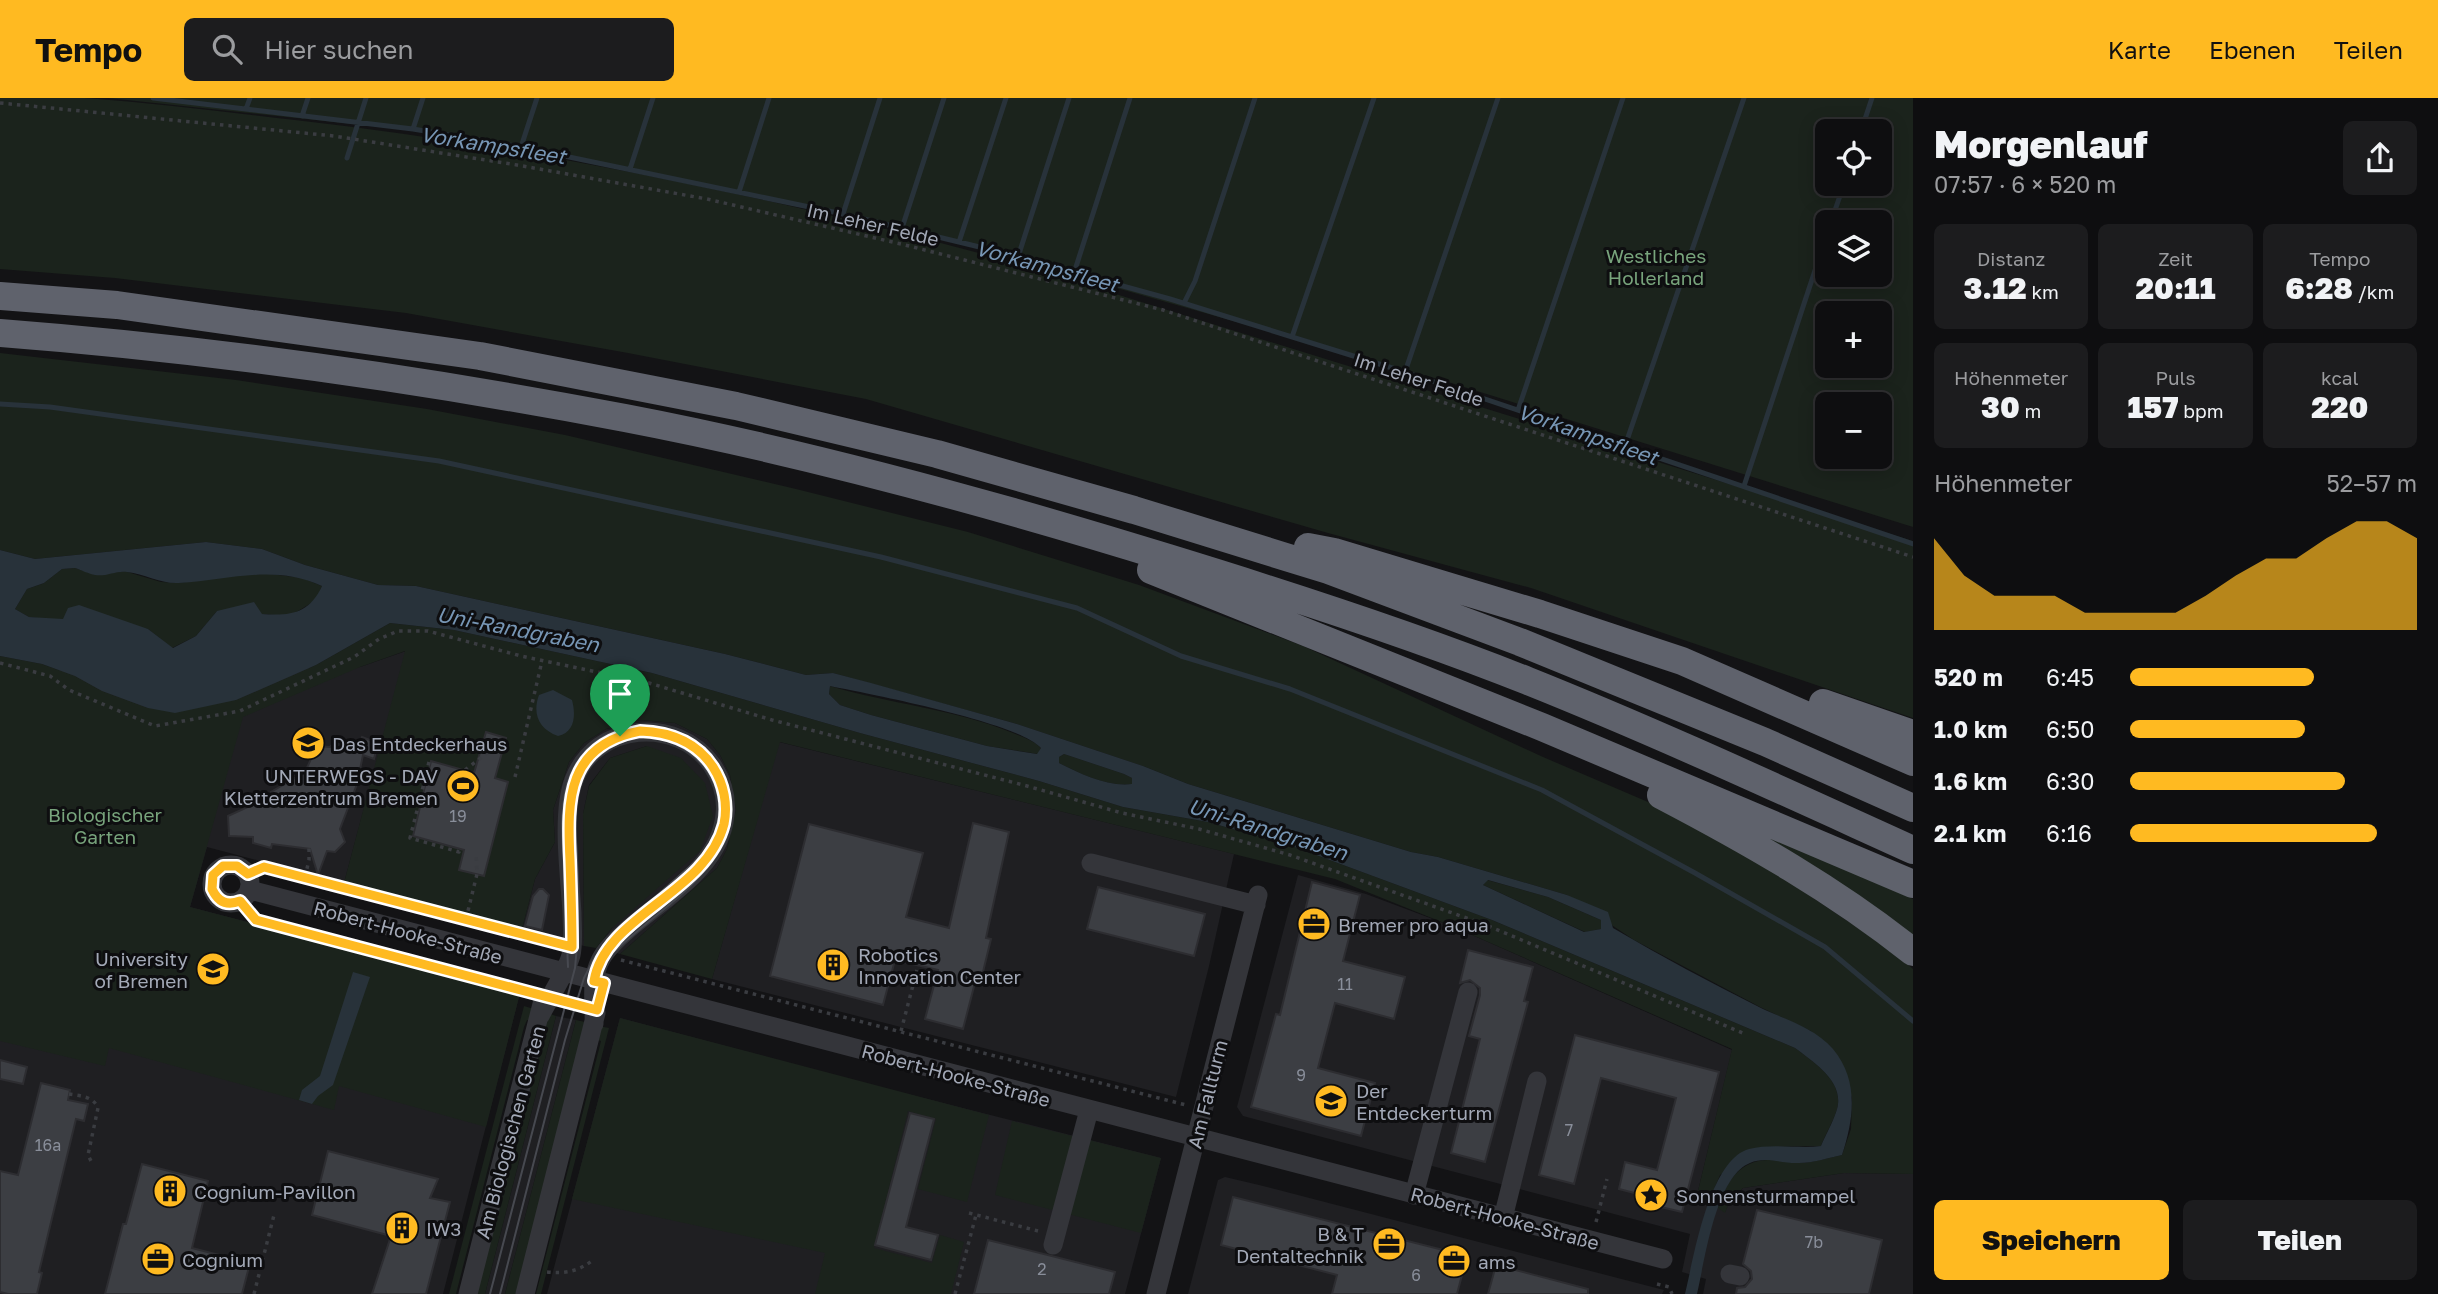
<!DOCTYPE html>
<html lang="de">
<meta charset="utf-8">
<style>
body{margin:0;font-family:"Golos Text",sans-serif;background:#1c1c1e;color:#f1f3f6;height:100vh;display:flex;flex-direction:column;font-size:26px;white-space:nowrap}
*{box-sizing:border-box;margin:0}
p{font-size:23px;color:#9b9c9f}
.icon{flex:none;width:38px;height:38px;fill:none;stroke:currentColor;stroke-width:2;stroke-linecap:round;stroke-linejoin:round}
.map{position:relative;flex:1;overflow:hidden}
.drawer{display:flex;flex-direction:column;background:#0e0e10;width:525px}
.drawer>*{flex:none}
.fabs{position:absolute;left:1815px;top:21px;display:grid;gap:14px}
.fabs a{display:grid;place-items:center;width:77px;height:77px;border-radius:10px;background:#0e0e10;box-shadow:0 4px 18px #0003,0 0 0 2px #2e2e30;font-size:35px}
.pin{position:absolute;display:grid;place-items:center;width:60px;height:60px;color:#fff;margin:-72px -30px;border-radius:50% 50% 50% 0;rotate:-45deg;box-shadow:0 0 7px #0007}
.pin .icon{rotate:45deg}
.round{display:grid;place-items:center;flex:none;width:74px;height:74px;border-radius:10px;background:#1c1c1e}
.overview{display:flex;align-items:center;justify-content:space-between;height:119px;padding:0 21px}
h1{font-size:38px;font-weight:800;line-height:52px}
.stats{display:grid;grid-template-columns:repeat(3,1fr);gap:10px;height:119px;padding:7px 21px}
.stats div{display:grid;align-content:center;border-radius:10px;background:#1c1c1e;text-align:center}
.stats b{font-size:30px;font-weight:800}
.stats small{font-size:19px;font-weight:400}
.stats p{font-size:19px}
.chart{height:196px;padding:14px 21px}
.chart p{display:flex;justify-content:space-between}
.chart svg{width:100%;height:126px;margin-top:7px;fill:#ffba21;opacity:.7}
.primary-button{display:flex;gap:14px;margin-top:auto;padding:14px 21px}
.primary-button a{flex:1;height:80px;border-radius:10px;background:#ffba21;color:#111;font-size:28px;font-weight:800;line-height:80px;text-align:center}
.primary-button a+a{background:#1c1c1e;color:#f1f3f6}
ul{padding:0 21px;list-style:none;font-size:23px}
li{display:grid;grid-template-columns:112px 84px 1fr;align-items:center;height:52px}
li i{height:18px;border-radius:9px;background:#ffba21}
header{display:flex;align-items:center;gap:42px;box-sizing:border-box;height:98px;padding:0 35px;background:#ffba21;color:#111}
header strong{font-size:33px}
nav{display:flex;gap:38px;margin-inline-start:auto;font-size:24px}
.search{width:490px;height:63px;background:#1c1c1e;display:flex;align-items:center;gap:18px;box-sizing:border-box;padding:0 24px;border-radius:10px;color:#9b9c9f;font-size:26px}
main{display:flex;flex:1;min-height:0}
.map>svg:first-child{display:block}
.built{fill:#1f1f22}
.green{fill:#1b231c;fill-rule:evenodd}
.water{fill:#28323a;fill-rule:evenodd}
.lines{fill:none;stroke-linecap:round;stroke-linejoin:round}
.stream{stroke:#28323a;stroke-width:5}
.building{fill:#3c3e43;stroke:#2d2d31;stroke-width:2}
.path{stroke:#3a3c41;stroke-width:3.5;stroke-dasharray:3.5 5;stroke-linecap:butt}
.minor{stroke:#34353a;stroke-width:19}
.highway{stroke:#5f626c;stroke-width:28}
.tram{stroke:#474950;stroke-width:2}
.route-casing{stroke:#fff;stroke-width:14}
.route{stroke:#ffba21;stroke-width:9}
.labels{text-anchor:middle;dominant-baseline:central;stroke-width:6;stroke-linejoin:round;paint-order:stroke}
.number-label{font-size:16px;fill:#898e9a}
.street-label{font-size:19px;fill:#a3a9b7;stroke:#0e0e10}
.park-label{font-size:19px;fill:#78a47c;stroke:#0e0e10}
.poi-label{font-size:19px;fill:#a3a9b7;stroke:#0e0e10;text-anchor:start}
.water-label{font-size:21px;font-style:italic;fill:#7796b5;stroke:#0e0e10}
</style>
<header>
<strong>Tempo</strong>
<div class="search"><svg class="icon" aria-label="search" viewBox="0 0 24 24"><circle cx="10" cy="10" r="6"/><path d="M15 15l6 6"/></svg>Hier suchen</div>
<nav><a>Karte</a><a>Ebenen</a><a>Teilen</a></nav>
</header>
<main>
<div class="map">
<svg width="1913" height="1196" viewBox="0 0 1913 1196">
<rect width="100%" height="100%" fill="#131315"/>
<path class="built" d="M406 553 344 785 207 749 190 809 520 895 443 1196H0V573L360 569Z
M641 622 675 625 707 641 720 657 730 677 736 712 727 751 717 770 620 856 596 850 612 830 647 648 610 660 589 687 583 716 584 848 522 831 535 781 555 744 553 712 569 664 584 645 606 631Z
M779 644 1234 756 1209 868 1176 999 712 881Z
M1298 777 1366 796 1454 829 1732 952 1698 1093 1725 1114 1730 1102 1743 1090 1844 1075 1913 1076V1196H1703L1706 1181 1682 1174 1690 1136 1243 1018 1237 1009Z
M556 918 576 922 505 1196H485Z
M620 920 872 987 1161 1060 1125 1196H547Z
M1225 1079 1259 1087 1664 1192 1662 1196H1188L1218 1082Z"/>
<path class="green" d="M0 0C28 0 57 0 85 0 155 5 225 14 295 22 539 50 782 100 1019 166L1913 443V620L1531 490 1328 435 866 301 628 255 406 215 115 180 0 171Z
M108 0H1913V429L1445 283 926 136 517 46 457 37ZM1827 33H1880V86H1827ZM1827 124H1880V177H1827ZM1827 215H1880V268H1827ZM1827 306H1880V359H1827Z
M0 255 236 282 427 311 565 337 796 391 968 434 1139 487 1303 548 1543 659 1655 707 1776 775 1889 851 1913 871V1076L1844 1075 1743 1090 1730 1102 1725 1115 1718 1110C1725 1084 1741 1061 1770 1062 1780 1062 1789 1065 1798 1065 1812 1065 1828 1060 1842 1057L1851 1031 1852 999 1811 933 1760 909 1634 842 1567 797 1438 759 1411 754 1188 686 1143 668 1017 626 833 575 806 577 725 556 416 488 378 487 305 467 262 451 206 444 35 461 0 452Z
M75 470 96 477 124 473 161 484 179 485 240 476H271L302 480 322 488 316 502 290 518 217 513 196 538 172 550 148 531 29 519 15 511 27 491 44 485 62 471Z
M390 525 454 532 652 575 860 635 1039 683 1123 709 1208 724 1289 747 1492 822 1795 950C1812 963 1841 981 1838 1006 1837 1017 1825 1037 1821 1048L1765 1049 1720 1077 1709 1103 1698 1093 1732 951 1454 829 1335 781 780 644 712 881 620 856 717 770 727 751 736 712 730 677 720 657 707 641 675 625 641 622 606 631 584 645 569 664 553 712 555 744 535 781 522 831 344 785 405 553 360 569 243 619 190 809 520 895 486 1029 339 988 334 1012 109 950 105 968 0 943V558L42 566 75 578 102 593 148 610 236 602 316 567Z
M830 588C890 606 954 611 1013 635 1022 639 1033 642 1041 650L1038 656 987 648 871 617 840 607 829 596Z
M647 648 681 660 705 685 713 718 700 753 612 830 596 850 584 848 583 716 589 688 610 660Z
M1064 656 1124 676 1132 680V686C1107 689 1081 676 1059 665V659Z
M1692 702 1913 801V842Z
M1487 782 1548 799 1601 822V831L1585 834 1483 787Z
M524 908 534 911 531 923 527 922 524 929 456 1196H449Z
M547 915 556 918 485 1196H474Z
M620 920 989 1017 967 1104 918 1091 936 1021 908 1013 874 1150 932 1165 940 1137 964 1144 951 1196H815L825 1155 572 1101Z
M576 922 585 924 516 1196H505Z
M599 928 609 930 541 1196H536L599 951 601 943 595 941Z
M1012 1023 1161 1060 1141 1135 995 1097Z"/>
<path class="water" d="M206 444 262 451 305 467 378 487 416 488 725 556 806 577 833 575 871 585 1017 626 1143 668 1188 686 1411 754 1438 759 1567 797 1608 814 1613 830C1661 858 1709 884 1759 909 1783 921 1814 929 1833 951 1859 982 1854 1021 1842 1057 1828 1060 1813 1065 1799 1065 1783 1066 1766 1058 1750 1065 1716 1078 1705 1162 1697 1196H1685C1694 1159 1709 1062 1749 1051 1772 1045 1798 1051 1821 1048 1825 1038 1837 1017 1838 1006 1841 981 1812 963 1795 950L1492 822 1289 747 1208 724 1123 709 1039 683 860 635 652 575 454 532 390 525 316 567 236 602 175 615 148 610 102 593 75 578 42 566 0 558V452L35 461ZM75 470C81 472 89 476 95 477 106 479 117 472 127 474 145 476 160 486 179 485 230 482 273 466 322 488 309 516 290 518 262 516L254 504 217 513 196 538 173 550 148 531 79 507 68 510 63 521 29 519 15 511 27 491 44 485 62 471ZM830 588C869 596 1018 624 1041 650L1037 656 987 648 871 617 840 607 829 596ZM1064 656 1124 676 1132 680V686C1108 689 1081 676 1059 665V659ZM1488 782 1548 799 1601 822V831L1584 834 1483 787Z
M553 592 572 602C576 617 575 634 558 638 539 631 532 616 539 597Z
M353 874 370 879 333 987 318 998 312 1006 299 1002 302 992 320 978Z"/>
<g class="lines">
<path class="stream" d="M153 0 413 31 521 49 843 116 992 152 1170 201 1405 274 1913 446
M246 11 250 0
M302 18 308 0
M413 31 423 0
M1861 33 1872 0
M521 49 537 0
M347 60 366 0
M630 71 653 0
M739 94 769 0
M843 116 880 0
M1831 124 1844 86
M902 130 944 0
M959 144 1006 0
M1018 159 1069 0
M1074 175 1130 0
M1184 205 1195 183 1255 0
M1292 239 1374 0
M1405 274 1498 0
M0 306 50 309 439 363 881 459 1077 510 1181 558 1290 591 1542 692 1695 775 1825 849 1913 923
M1518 312 1623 0
M1625 348 1744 0
M1744 388 1827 136"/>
</g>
<path class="building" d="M486 634 506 640 495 680 508 684 484 778 459 772 464 752 413 738 431 663 474 675Z
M362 639 378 645 374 661 363 657 357 686 340 731 345 744 335 754 327 753 318 777 310 751 272 746 271 750 253 745V739L229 738 228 718 272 698 271 694 305 674 317 648 330 649 338 640 360 647Z
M973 725 1009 734 986 840 991 841 982 878 977 877 963 931 925 921 938 872 895 862 883 907 770 878 809 726 923 755 906 819 949 830Z
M1312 784 1360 797 1343 863 1405 879 1394 921 1335 905 1318 970 1375 985 1361 1038 1251 1009 1276 916 1280 917Z
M1098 789 1205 816 1194 858 1087 831Z
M539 791H543L549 797 542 832 525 828 533 798Z
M1468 852 1533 869 1524 903 1528 904 1485 1064 1451 1055 1480 941 1469 938 1480 897V890L1470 882 1460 885Z
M1575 937 1719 974 1682 1114 1648 1106 1650 1099 1619 1091 1625 1064 1657 1072 1676 1000 1601 980 1574 1086 1539 1077Z
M0 962 27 969 23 986 0 981Z
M41 985 70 992 68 1002 88 1006 84 1023 76 1021 39 1174 42 1175 37 1196H8L0 1194V1073L18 1077Z
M910 1015 934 1021 906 1129 938 1137 931 1162 875 1147Z
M328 1053 438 1081 430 1100 450 1104 426 1196H372L391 1138 312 1117Z
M142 1066 208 1083 192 1150 250 1165 242 1196H105L123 1126H126Z
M1233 1099 1467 1158 1457 1196H1332L1337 1177 1221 1147Z
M1757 1112 1882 1142 1869 1196H1736L1737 1190 1745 1189 1752 1181 1751 1173 1743 1166Z
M988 1142 1115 1174 1109 1196H974Z
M1496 1167 1588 1191V1196H1488Z"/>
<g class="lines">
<path class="path" d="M0 5 334 38 517 67 707 101 901 146 1163 212 1913 459
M0 565 50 578 69 592 155 628 240 613 354 559 379 541 398 533H428L521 558 649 585 772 622 1027 688 1122 715 1199 731 1290 757 1486 827 1745 936
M607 577 617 622
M429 664 425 679 426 683 424 685 410 740 459 754 460 751
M465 672 491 652
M515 679 542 563
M253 774 264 769 556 845
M305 779 309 762V750
M246 810 256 822 528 894
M466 821 477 776 476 755
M621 862 1186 1007
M901 933 918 868
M69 996C80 998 93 998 98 1010L88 1057 91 1063
M969 1115 1038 1133
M1596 1124 1607 1081
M547 1174C566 1176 579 1173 593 1162
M1657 1186 1669 1189 1672 1196
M254 1196 274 1117
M955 1196 976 1117"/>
<path class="minor" d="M1091 765 1256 807
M212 786a19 19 0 1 1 38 0a19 19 0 1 1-38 0Z
M250 792 1663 1161
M540 918C547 904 568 871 571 857 574 843 572 828 572 815 570 778 561 716 574 682 596 624 677 618 712 667 722 682 727 700 725 717 720 771 660 802 624 835 615 843 605 852 600 863 590 883 595 904 594 926
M1414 1097 1468 894
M1503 1120 1537 983
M1053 1147 1089 1012
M1730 1176 1740 1178
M468 1196 542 906
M525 1196 596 915
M1156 1196 1258 797"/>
<path class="highway" d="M0 198 117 207 480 258 736 308 937 356 1134 412 1328 472 1520 544 1765 644 1913 710
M0 235C208 251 420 281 625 320 808 355 990 405 1168 460 1289 497 1410 536 1528 583 1658 635 1785 694 1913 752
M1308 449 1334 454 1540 516 1682 563 1913 664
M1151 472 1542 629 1913 786
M1823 605 1913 636
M1661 697C1749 743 1835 792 1913 854"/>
<path class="tram" d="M568 869 562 726C563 710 564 693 570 678 600 604 708 615 728 690 733 708 732 726 725 743 701 793 634 828 597 871
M490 1196 575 870C579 833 578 796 577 759 576 738 573 716 578 695 582 678 592 662 607 652 660 615 735 667 716 731 713 743 705 753 697 762L617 833 595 859 584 880 565 942 500 1196"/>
</g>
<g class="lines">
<defs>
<path id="route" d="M640 633C670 634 696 643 713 669 724 686 728 707 724 726 706 796 605 817 594 883L604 885 597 912 256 822 240 803C227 808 218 804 212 791L213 777 223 768H237L248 776 264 769 572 849C572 820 571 791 570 762 567 701 567 647 640 633Z"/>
</defs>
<use href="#route" class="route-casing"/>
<use href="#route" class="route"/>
</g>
<defs>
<symbol id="school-disc" viewBox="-11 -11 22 22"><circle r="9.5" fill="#ffba21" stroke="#0e0e10"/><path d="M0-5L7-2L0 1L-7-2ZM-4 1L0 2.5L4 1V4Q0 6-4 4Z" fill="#111"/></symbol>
<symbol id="stadium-disc" viewBox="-11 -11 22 22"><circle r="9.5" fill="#ffba21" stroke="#0e0e10"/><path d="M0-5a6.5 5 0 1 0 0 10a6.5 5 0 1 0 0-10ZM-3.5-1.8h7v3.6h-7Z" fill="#111"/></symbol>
<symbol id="office-disc" viewBox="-11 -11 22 22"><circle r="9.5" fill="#ffba21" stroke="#0e0e10"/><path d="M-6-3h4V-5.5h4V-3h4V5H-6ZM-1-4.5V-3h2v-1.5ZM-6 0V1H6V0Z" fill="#111"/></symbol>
<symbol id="building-disc" viewBox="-11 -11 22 22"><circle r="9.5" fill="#ffba21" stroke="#0e0e10"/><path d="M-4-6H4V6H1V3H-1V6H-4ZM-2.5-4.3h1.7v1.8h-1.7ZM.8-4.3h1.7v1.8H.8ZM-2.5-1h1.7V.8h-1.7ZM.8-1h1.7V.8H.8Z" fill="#111"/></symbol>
<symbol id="university-disc" viewBox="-11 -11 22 22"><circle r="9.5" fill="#ffba21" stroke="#0e0e10"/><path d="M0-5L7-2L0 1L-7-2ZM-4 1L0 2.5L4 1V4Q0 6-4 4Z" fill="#111"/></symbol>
<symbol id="sight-disc" viewBox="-11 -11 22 22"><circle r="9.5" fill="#ffba21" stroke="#0e0e10"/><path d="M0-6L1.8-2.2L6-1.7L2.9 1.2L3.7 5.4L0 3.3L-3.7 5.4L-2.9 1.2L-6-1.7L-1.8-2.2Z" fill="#111"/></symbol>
</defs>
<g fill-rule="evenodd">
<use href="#school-disc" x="289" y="626" width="38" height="38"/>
<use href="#stadium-disc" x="444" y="669" width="38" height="38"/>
<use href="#office-disc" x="1295" y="807" width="38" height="38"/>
<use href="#building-disc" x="814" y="848" width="38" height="38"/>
<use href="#university-disc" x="194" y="852" width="38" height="38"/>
<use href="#school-disc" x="1312" y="984" width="38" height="38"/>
<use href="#building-disc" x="151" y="1074" width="38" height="38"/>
<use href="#sight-disc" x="1632" y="1078" width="38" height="38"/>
<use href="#building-disc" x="383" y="1111" width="38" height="38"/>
<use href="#office-disc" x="1370" y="1127" width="38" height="38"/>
<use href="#office-disc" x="139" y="1142" width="38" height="38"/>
<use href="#office-disc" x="1435" y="1144" width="38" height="38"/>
</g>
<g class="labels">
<g class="number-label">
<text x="458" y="718">19</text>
<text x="1345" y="886">11</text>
<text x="1301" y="977">9</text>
<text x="1569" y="1032">7</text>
<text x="48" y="1047">16a</text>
<text x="1814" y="1144">7b</text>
<text x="1042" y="1171">2</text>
<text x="1416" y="1177">6</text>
</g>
<g class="street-label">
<text transform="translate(873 126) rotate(13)">Im Leher Felde</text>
<text transform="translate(1419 281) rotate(18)">Im Leher Felde</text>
<text transform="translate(408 834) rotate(15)">Robert-Hooke-Straße</text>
<text transform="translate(956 977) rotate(15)">Robert-Hooke-Straße</text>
<text transform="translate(1207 996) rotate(-76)">Am Fallturm</text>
<text transform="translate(510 1034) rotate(-75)">Am Biologischen Garten</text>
<text transform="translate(1505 1120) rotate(15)">Robert-Hooke-Straße</text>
</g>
<g class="park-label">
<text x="1656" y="157">Westliches<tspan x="1656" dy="22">Hollerland</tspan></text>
<text x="105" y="716">Biologischer<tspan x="105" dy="22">Garten</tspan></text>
</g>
<g class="poi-label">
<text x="332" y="645">Das Entdeckerhaus</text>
<text x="438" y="677" text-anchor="end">UNTERWEGS - DAV<tspan x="438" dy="22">Kletterzentrum Bremen</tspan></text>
<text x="1338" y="826">Bremer pro aqua</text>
<text x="858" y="856">Robotics<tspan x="858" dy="22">Innovation Center</tspan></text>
<text x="188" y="860" text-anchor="end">University<tspan x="188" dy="22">of Bremen</tspan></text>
<text x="1356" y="992">Der<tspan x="1356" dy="22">Entdeckerturm</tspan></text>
<text x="194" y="1093">Cognium-Pavillon</text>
<text x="1676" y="1097">Sonnensturmampel</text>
<text x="426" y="1130">IW3</text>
<text x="1364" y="1135" text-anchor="end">B &amp; T<tspan x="1364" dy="22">Dentaltechnik</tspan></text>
<text x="182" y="1161">Cognium</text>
<text x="1478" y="1163">ams</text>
</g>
<g class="water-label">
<text transform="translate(493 47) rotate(9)">Vorkampsfleet</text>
<text transform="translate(1047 168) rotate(15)">Vorkampsfleet</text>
<text transform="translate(1588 336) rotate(19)">Vorkampsfleet</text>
<text transform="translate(518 531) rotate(11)">Uni-Randgraben</text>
<text transform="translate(1268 731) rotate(17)">Uni-Randgraben</text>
</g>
</g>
</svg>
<div class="fabs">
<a><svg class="icon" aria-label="locate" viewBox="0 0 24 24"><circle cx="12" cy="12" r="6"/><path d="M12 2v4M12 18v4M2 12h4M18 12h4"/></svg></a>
<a><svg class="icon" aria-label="layers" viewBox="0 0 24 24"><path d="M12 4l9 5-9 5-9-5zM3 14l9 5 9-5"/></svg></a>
<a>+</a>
<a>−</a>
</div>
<div class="pin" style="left:620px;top:638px;background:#1e9e55"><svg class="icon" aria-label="arrive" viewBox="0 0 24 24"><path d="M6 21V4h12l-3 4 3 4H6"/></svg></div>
</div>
<section class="drawer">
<div class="overview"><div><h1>Morgenlauf</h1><p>07:57 · 6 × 520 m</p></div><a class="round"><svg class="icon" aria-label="share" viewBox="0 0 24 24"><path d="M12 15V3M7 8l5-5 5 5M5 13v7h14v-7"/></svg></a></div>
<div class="stats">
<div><p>Distanz</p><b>3.12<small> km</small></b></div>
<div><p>Zeit</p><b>20:11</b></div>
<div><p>Tempo</p><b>6:28<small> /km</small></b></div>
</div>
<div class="stats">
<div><p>Höhenmeter</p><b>30<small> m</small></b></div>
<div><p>Puls</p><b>157<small> bpm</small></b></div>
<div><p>kcal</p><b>220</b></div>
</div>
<div class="chart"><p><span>Höhenmeter</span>52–57 m</p>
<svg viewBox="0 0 160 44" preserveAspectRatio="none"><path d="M0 44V12L10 25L20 32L30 32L40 32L50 38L60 38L70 38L80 38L90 32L100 25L110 19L120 19L130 12L140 6L150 6L160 12V44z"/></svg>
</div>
<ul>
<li><b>520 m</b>6:45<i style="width:64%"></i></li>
<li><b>1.0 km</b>6:50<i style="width:61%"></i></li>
<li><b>1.6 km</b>6:30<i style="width:75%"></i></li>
<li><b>2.1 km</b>6:16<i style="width:86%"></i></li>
</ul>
<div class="primary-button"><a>Speichern</a><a>Teilen</a></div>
</section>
</main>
